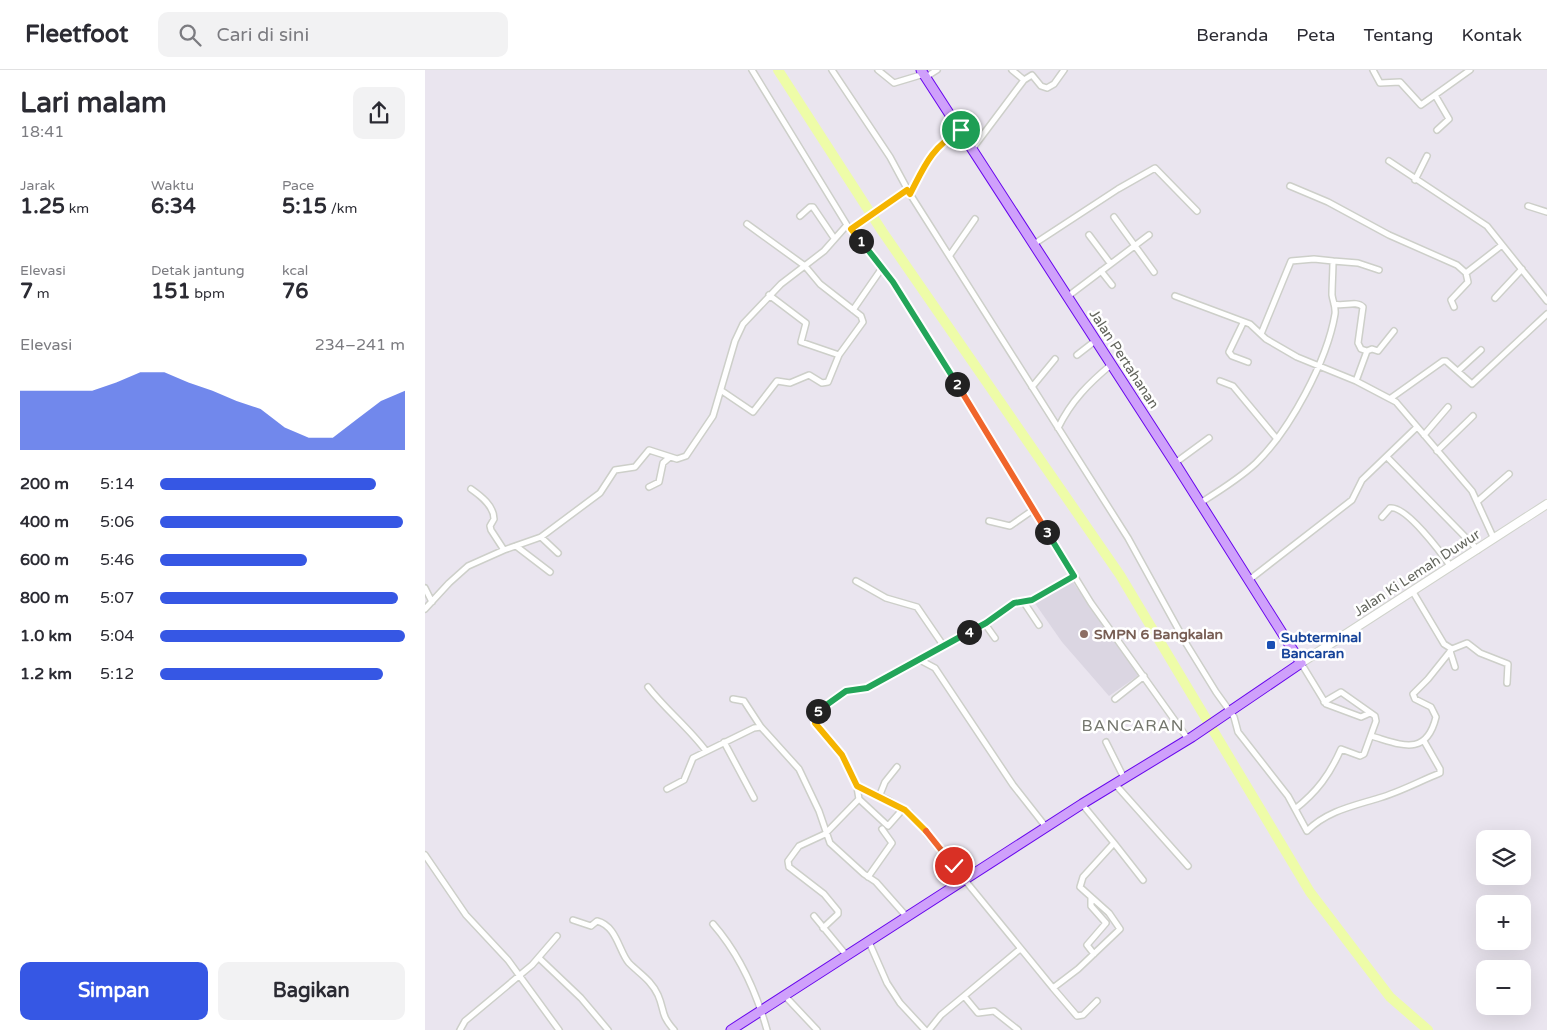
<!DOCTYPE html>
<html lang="id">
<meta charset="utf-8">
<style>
body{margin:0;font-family:"Varela Round",sans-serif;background:#f2f2f3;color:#2b2b33;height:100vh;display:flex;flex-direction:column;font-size:19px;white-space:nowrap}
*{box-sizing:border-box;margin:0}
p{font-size:16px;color:#7c7c81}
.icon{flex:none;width:28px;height:28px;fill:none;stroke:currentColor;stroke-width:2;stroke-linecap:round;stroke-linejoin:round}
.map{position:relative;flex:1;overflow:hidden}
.details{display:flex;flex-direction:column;background:#fff;width:425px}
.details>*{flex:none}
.fabs{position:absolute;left:1051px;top:760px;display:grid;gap:10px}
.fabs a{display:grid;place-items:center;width:55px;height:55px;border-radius:10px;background:#fff;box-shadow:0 5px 20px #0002;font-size:25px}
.pin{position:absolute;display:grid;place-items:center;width:42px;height:42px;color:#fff;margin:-21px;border:2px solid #fff;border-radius:50%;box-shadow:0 1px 5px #0007}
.km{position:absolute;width:25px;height:25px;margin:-12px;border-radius:50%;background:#222;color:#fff;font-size:14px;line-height:25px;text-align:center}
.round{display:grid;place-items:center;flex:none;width:52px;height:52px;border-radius:10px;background:#f2f2f3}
.overview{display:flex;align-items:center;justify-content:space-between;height:85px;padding:0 20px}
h1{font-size:28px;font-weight:700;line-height:38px}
.stats{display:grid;grid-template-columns:repeat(3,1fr);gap:8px;height:85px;padding:5px 20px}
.stats div{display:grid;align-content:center}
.stats b{font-size:21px;font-weight:700}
.stats small{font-size:14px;font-weight:400}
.stats p{font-size:14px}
.chart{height:140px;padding:10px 20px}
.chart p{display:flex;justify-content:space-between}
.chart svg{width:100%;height:90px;margin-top:5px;fill:#3657e4;opacity:.7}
.cta{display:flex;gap:10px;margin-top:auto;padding:10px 20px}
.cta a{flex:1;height:58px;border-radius:10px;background:#3657e4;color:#fff;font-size:20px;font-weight:700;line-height:58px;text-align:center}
.cta a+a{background:#f2f2f3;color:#2b2b33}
ul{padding:0 20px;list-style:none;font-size:16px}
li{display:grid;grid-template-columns:80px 60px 1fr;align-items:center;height:38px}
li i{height:12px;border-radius:6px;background:#3657e4}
header{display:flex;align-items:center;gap:30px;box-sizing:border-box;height:70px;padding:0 25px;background:#fff;border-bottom:1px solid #e1e1e2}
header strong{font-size:24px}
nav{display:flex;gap:28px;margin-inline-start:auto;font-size:18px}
.search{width:350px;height:45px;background:#f2f2f3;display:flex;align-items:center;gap:12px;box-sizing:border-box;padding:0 18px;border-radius:10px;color:#7c7c81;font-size:19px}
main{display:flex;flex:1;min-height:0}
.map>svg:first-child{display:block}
.education{fill:#dbd6e2}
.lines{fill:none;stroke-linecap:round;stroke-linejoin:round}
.river{stroke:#eefca8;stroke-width:10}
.minor-casing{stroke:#cdcfc9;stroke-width:8}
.secondary-casing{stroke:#d0d3cb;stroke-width:10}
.trunk-casing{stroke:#6807ed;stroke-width:11}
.minor{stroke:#fff;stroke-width:5}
.secondary{stroke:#fff;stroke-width:8}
.trunk{stroke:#cfa0fb;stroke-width:9}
.split-1-casing{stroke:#fff;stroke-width:10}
.split-2-casing{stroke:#fff;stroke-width:10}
.split-3-casing{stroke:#fff;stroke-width:10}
.split-4-casing{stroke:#fff;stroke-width:10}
.split-5-casing{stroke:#fff;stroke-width:10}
.split-6-casing{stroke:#fff;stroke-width:10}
.split-7-casing{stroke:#fff;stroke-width:10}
.split-1{stroke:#f5b400;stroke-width:6}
.split-2{stroke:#22a559;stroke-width:6}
.split-3{stroke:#f0652b;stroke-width:6}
.split-4{stroke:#22a559;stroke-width:6}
.split-5{stroke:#22a559;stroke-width:6}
.split-6{stroke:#f5b400;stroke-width:6}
.split-7{stroke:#f0652b;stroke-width:6}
.education-dot{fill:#8d6e63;stroke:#fff;stroke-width:2}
.transit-dot{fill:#1a4fb4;stroke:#fff;stroke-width:2}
.labels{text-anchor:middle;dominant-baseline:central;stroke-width:5;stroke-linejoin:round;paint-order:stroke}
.street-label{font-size:14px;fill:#63655d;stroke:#fff}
.education-label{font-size:14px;font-weight:bold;fill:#785e54;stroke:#fff;text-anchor:start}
.transit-label{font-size:14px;font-weight:bold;fill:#164399;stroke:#fff;text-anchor:start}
.quarter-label{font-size:16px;letter-spacing:1px;fill:#75776e;stroke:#fff}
</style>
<header>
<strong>Fleetfoot</strong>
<div class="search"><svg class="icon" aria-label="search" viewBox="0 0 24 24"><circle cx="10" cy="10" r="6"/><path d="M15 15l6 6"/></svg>Cari di sini</div>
<nav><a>Beranda</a><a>Peta</a><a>Tentang</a><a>Kontak</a></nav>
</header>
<main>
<section class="details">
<div class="overview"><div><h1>Lari malam</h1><p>18:41</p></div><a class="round"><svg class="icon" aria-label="share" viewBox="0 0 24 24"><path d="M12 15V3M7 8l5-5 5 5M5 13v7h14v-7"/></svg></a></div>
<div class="stats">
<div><p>Jarak</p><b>1.25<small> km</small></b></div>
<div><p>Waktu</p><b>6:34</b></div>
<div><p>Pace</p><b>5:15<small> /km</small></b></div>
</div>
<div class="stats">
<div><p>Elevasi</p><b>7<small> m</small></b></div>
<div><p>Detak jantung</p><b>151<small> bpm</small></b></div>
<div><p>kcal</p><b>76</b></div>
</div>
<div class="chart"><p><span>Elevasi</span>234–241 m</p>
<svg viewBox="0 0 160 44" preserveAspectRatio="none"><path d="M0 44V15L10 15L20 15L30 15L40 11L50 6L60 6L70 11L80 15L90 20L100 24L110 33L120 38L130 38L140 29L150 20L160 15V44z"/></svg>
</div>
<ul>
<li><b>200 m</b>5:14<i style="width:88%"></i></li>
<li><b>400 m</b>5:06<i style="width:99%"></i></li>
<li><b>600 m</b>5:46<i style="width:60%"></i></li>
<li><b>800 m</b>5:07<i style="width:97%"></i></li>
<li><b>1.0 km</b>5:04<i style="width:100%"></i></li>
<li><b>1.2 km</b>5:12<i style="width:91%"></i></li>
</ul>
<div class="cta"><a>Simpan</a><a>Bagikan</a></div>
</section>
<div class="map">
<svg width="1122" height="960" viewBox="0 0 1122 960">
<rect width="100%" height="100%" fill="#eae5ef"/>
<path class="education" d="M647 511 714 605 684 626 637 572 609 532Z"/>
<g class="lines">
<path class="river" d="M353 0 457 161 695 505 885 822 965 927 1003 960"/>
<defs>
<path id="minor" d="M327 0 422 155
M407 0 465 87 485 124 703 468 762 575 791 622 809 647 813 662 863 726 882 761C902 741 928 736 954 728 975 722 995 711 1015 703V699L999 671
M453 0 469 13 499 4
M587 0 599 10
M948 0 955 13 975 12 996 35 1045 0
M501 7 512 0
M1010 25 1024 49 1012 60
M548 78 599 10 607 5 616 16 622 18 629 14 639 0
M964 91 1062 156 1122 231
M990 110 1002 86
M865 116 903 132 964 165 1032 195 1041 203 1043 212 1026 230 1029 237
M485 124C500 95 506 78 536 60
M1103 136 1122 142
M375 146 385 137H388L409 168
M689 147 729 202
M322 154 380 196 395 214 436 246 438 252 414 285 376 272 381 253 344 225
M426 159 483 120
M664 165 685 193
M609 174 693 119 730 98 772 141
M525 185 550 149
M908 191 933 193 954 200
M676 201 687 215
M1041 203 1077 175
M750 226 825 254 841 269 872 287 931 311 971 332 1047 421 1069 469
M642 227 724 165
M1070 228 1097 199
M909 234C919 237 931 230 938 237L933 273 936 279 942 281 947 279 953 281 969 261
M428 240 457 198
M818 253 804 282 807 286 823 292
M652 285 670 271
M1033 301 1056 280
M795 311 808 316 852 369
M931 311 942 281
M607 317 630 289
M297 321 328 342 352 311 365 313 384 305 397 313 403 312 414 285
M966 328 1018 291H1021L1047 314 1122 244
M633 358C646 331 664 313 687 294
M999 365 1023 337
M1012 381 1048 346
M962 387 1053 480
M750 393 784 368
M224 417 234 412 238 393 245 387
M46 419C56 426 69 436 69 449L65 456 66 460 79 480
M1053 431 1084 404
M775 433C794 421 814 409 831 393 865 360 902 291 910 244 911 237 908 232 907 225 907 214 908 202 908 191L889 189 866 191 836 264
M957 447 965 438C981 435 1017 484 1026 497
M564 451 585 456 608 440
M116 467 133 483
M91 476 125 502
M824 510 927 430 937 410 992 357
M431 511 461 528 492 537 518 575
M0 518 7 532
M988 522 1019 574 1027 579 1042 573 1055 583 1083 594 1082 613
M598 531 614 555
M0 539 24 513 43 496 79 480 116 467 175 423 190 400 210 397 224 380 252 389 261 386 288 346 310 271 318 254 356 214 399 181 422 155 468 212 666 533 763 669
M560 554 493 589 510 598 588 715 621 757
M570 568 560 554 589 533 607 530 649 506
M1025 581 1030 597
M493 589 442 618 421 621 392 642 390 653 417 685 432 716 463 730 485 743 628 918 653 899 695 859 684 843 655 817 658 807 689 773 657 734
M876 593 901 634 936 647 945 643
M223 617C241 640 264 658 281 681
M308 629 319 631 336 657
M690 629 719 606
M946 666C975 674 1001 688 1011 647L1006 637 990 629 988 624 1003 609 1027 579
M299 672 329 728
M681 672 699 708
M690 714 763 796
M242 719 259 710 268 688 329 658 336 657 374 699 394 741 405 773 439 804 451 812 482 847
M454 727 460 712 472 697
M434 729 463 756 478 739
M870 739C892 722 905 704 916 679L935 686 939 684 951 651 950 646 916 622 899 632
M689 773 718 810
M0 785 41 845 83 890 134 960
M443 807 467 773 457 759
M666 827V836L681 853 662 875 669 884
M389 846 422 886
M148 850 166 856 172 851C192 856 194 882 204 893 215 904 226 910 233 925 240 941 235 944 249 960
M288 854C315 885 331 921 342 960
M398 858 413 844V841L399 824 364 797 363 791 374 776 400 764 434 729 432 717
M444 872 462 913 475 933 500 960
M114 888 156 928 183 960
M628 918 652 946 658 945 672 931
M360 926 392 960
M35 960 40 951 107 895 132 866
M504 960 516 945 539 926
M593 960 569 941 553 943 539 926 595 879"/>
<path id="secondary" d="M876 593 1122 434"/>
<path id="trunk" d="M306 960 657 734 767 667 876 593 750 393 496 0"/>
</defs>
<use href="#minor" class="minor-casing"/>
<use href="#secondary" class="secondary-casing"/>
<use href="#trunk" class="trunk-casing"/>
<use href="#minor" class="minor"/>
<use href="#secondary" class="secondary"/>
<use href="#trunk" class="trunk"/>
</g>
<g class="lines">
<defs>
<path id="split-1" d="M436 171 426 159 482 120 485 124C500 95 506 78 536 60"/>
<path id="split-2" d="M436 171 468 212 532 314"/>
<path id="split-3" d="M532 314 622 462"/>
<path id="split-4" d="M544 562 561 553 589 533 607 530 649 506 622 462"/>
<path id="split-5" d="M393 641 421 621 442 618 544 562"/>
<path id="split-6" d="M393 641 390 653 417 685 432 716 480 740 501 761"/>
<path id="split-7" d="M501 761 529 796"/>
</defs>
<use href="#split-1" class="split-1-casing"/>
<use href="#split-2" class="split-2-casing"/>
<use href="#split-3" class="split-3-casing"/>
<use href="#split-4" class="split-4-casing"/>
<use href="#split-5" class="split-5-casing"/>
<use href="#split-6" class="split-6-casing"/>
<use href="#split-7" class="split-7-casing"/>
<use href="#split-1" class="split-1"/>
<use href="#split-2" class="split-2"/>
<use href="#split-3" class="split-3"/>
<use href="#split-4" class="split-4"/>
<use href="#split-5" class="split-5"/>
<use href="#split-6" class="split-6"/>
<use href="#split-7" class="split-7"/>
</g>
<circle class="education-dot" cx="659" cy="564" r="5"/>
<rect class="transit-dot" x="841" y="570" width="10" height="10" rx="2.5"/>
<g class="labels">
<g class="street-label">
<text transform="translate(699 289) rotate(57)">Jalan Pertahanan</text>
<text transform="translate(992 503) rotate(-33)">Jalan Ki Lemah Duwur</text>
</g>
<g class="education-label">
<text x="669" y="564">SMPN 6 Bangkalan</text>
</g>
<g class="transit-label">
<text x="856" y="567">Subterminal<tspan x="856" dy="16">Bancaran</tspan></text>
</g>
<g class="quarter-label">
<text x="708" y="656">BANCARAN</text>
</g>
</g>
</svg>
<div class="fabs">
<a><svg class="icon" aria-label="layers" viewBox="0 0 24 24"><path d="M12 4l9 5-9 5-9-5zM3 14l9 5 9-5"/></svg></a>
<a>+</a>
<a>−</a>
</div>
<div class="pin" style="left:536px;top:60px;background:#1e9e55"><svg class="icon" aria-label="arrive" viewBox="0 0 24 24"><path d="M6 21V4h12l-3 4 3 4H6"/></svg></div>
<div class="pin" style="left:529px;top:796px;background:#d93025"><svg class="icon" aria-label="check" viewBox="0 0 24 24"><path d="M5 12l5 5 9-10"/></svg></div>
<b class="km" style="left:436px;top:171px">1</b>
<b class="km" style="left:532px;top:314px">2</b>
<b class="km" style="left:622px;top:462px">3</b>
<b class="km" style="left:544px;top:562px">4</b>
<b class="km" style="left:393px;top:641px">5</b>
</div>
</main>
